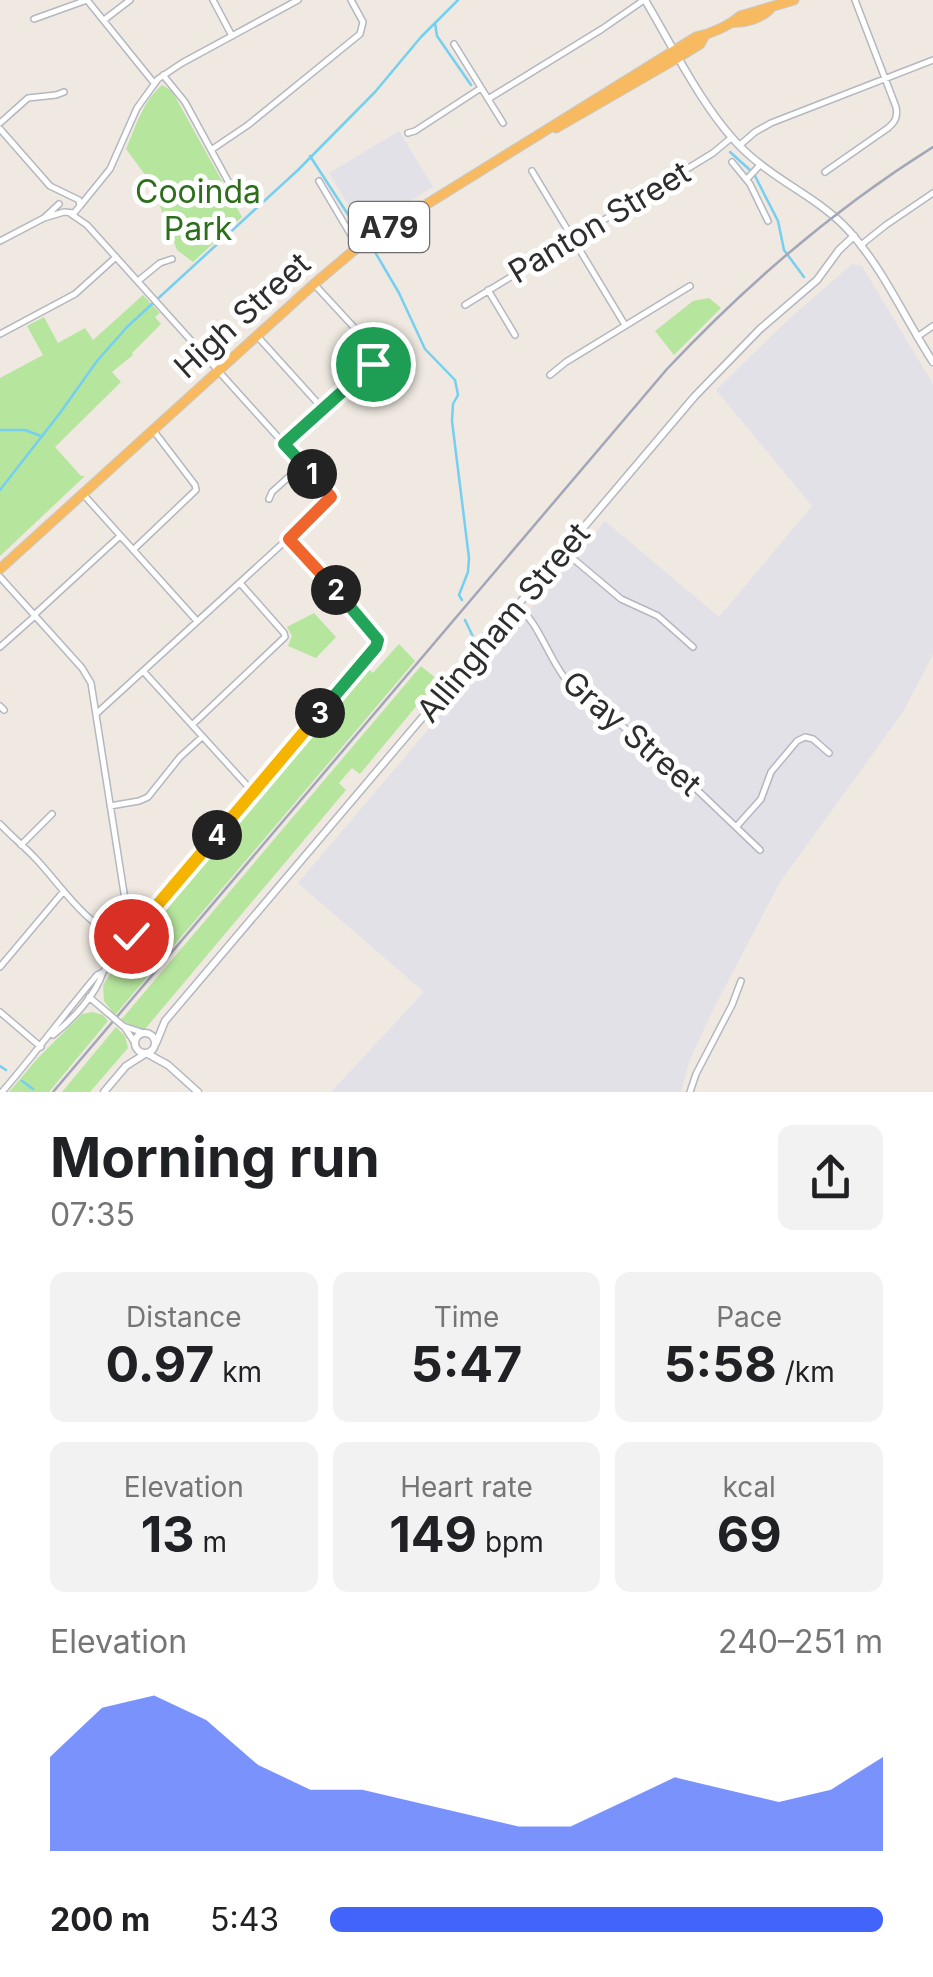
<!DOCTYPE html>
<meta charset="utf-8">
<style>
body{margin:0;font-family:Inter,sans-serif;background:#f2f2f2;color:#202124;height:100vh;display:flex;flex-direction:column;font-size:38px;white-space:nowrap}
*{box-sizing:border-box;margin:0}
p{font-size:32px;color:#757577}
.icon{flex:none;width:55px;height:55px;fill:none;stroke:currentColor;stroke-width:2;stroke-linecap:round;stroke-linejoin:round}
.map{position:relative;height:1092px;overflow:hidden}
.side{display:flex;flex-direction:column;background:#fff;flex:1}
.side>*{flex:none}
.pin{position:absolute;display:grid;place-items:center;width:85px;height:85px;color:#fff;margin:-42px;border:5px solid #fff;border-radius:50%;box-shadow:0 2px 10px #0007}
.km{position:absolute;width:50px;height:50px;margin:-25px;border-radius:50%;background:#222;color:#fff;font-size:28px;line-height:50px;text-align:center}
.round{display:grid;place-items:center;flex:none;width:105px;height:105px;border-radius:15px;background:#f2f2f2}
.overview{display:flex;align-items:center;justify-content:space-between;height:170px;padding:0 50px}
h1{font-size:55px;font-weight:700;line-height:75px}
.metrics{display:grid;grid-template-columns:repeat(3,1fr);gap:15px;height:170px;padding:10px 50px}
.metrics div{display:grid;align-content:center;border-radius:15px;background:#f2f2f2;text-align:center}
.metrics b{font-size:50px;font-weight:700}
.metrics small{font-size:28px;font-weight:400}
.metrics p{font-size:28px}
.chart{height:280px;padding:20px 50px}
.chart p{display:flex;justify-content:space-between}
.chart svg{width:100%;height:180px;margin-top:10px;fill:#4264fb;opacity:.7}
ul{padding:0 50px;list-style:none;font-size:32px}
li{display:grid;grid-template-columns:160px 120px 1fr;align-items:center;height:75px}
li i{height:25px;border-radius:12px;background:#4264fb}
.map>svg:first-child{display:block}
.industrial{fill:#e3e1e8}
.green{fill:#b6e59e}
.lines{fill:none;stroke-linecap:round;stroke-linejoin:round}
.stream{stroke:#75cff0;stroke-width:2.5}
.minor-casing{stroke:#b4b7c1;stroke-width:8}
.tertiary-casing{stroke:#b4b7c1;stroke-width:9}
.secondary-casing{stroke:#b4b7c1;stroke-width:9}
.trunk-casing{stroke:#c9c9c9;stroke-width:11}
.minor{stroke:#fff;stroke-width:5}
.tertiary{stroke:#fff;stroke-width:6}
.secondary{stroke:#fff;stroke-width:6}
.trunk{stroke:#f8ba60;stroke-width:9}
.rail{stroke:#a3a6b8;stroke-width:2.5}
.minor-bridge-casing{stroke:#b4b7c1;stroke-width:8;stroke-linecap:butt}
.minor-bridge{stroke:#fff;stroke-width:5}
.split-1-casing{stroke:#fff;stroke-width:20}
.split-2-casing{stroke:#fff;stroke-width:20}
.split-3-casing{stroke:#fff;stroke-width:20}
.split-4-casing{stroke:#fff;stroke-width:20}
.split-5-casing{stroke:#fff;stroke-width:20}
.split-1{stroke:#22a559;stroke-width:12}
.split-2{stroke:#f0652b;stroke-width:12}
.split-3{stroke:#22a559;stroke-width:12}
.split-4{stroke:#f5b400;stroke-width:12}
.split-5{stroke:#f5b400;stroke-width:12}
.labels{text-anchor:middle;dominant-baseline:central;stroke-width:10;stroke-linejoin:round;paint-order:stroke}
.shield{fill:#fff;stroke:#6d6d6d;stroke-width:2.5}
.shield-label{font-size:30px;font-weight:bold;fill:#2e2e2e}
.park-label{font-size:32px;fill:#2c6e1b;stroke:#fff}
.street-label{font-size:32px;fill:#2e2e2e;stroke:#fff}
</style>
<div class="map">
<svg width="933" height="1092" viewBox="0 0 933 1092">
<rect width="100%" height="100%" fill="#efe9e1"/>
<path class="industrial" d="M399 131 433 187 372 224 356 217 329 173Z
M852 264 862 266 933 384V654L903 712 780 882 713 1010 689 1062 681 1092H331L424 992 298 883 605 521 719 617 812 506 716 390 789 319Z"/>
<path class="green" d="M162 85 172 91 242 217 193 262 177 250 151 183 126 149C136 126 143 101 162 85Z
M143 295 160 313 155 317 161 324 132 353 133 355 112 372 121 382 55 447 81 476H85L0 556V378L43 355 27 326 44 317 58 343 85 328 93 340Z
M709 298 721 308 674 355 655 331 693 301Z
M314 613 336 637 316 658 288 646 292 636 287 627Z
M399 644 415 661 115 1015 104 1001 103 985 136 937 366 667 373 673Z
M421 666 438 680 360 774 352 768 339 783 346 790 145 1029H141L121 1020Z
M92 1012 103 1015 108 1021 49 1092H9L37 1059 82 1014Z
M116 1027 125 1036 128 1048 90 1092H62Z"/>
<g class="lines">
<path class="stream" d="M435 23 437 36 471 85
M730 152 750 170
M310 156 349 216 364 230
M754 174 778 221 784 250 804 277
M375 252 399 293 425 349 455 380 458 395 453 404 452 421 469 558 468 572 459 595 462 600
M0 430H25L41 436
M0 490 60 413 97 361 127 327 298 170 375 92 421 37 458 0
M465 620 476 643
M0 1066 6 1070
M22 1081 33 1089"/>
<defs>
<path id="minor" d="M87 0 154 83
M213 0 232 36
M34 19 87 0
M104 20 130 0
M454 44 503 123
M163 75 185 102 235 194
M488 99 602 29 644 0
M0 123 28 98 56 95 64 92
M0 129 50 186 79 200 80 206 74 213 64 212 44 218
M408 133 415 131 481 88
M740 145 755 132 771 123 933 60
M211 150 248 125 360 34 363 22 351 0
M732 162 750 184 768 221
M532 171 625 325
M825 172 888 128C895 122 898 117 896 107L855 0
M747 179 760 165
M319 181 358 247
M80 206 110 169 137 108 158 79 182 63 298 0
M71 214 87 225 331 496 328 502 96 714
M0 241 44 218 59 204
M861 245 886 225 933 193
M138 281 160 263 172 259
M488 290 515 335
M465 305 713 153 731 138
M0 334 75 294 116 257
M258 337 323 409
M917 337 933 326
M550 375 566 362 690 286
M285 444 378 357 374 349 314 284
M83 494 197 621
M269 499 272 492 303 464
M133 550 196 490 195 485 153 430
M564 551 621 599 658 616 693 647
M0 577 82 668 91 683 124 893 125 923 123 942
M517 605C539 624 547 654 564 677L690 783 760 850
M34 615 120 536
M0 647 35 616
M143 671 253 792
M0 706 4 710
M192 725 285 637 284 633 240 583
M110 806 139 801 148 797 180 757 202 737
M0 824C11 836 24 846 35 858 58 881 90 933 124 936
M737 826 761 799 771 772 797 741 805 737 813 739 829 753
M21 845 52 814
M0 967 63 892
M89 997 109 1014
M0 1012 41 1047
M123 1026 144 1033
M125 1028 135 1043
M53 1035C72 1020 96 995 103 972
M2 1092C35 1054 64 1014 97 975L103 972 122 946 377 645 375 633 289 539
M690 1092 696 1074 732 1005 741 981"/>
<path id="tertiary" d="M135 1043a10 10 0 1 1 20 0a10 10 0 1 1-20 0Z
M156 1043 165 1021 695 396 760 329 817 280 839 250 854 236
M148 1054 168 1065 198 1092
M104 1092 126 1066 145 1054"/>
<path id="secondary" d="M645 0C673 47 707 117 747 153 779 183 821 199 850 232 884 270 905 319 933 362"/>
<path id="trunk" d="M733 22C746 23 761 18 770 9
M556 128 679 57 700 44 705 35
M0 569 314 284 358 247 696 37C710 34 729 26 740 16L794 0"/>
</defs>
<use href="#minor" class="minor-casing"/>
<use href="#tertiary" class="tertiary-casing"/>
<use href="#secondary" class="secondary-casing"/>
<use href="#trunk" class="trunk-casing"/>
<use href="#minor" class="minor"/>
<use href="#tertiary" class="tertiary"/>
<use href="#secondary" class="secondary"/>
<use href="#trunk" class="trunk"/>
<path class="rail" d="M53 1092 667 369C747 284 834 209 933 147"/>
<defs>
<path id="minor-bridge" d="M109 1014 123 1026"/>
</defs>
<use href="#minor-bridge" class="minor-bridge-casing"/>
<use href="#minor-bridge" class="minor-bridge"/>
</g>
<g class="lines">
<defs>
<path id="split-1" d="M312 474 284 444 373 364"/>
<path id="split-2" d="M312 474 331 497 289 539 336 590"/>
<path id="split-3" d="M320 713 376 647 378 640 336 590"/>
<path id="split-4" d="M217 835 320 713"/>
<path id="split-5" d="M131 936 217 835"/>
</defs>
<use href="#split-1" class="split-1-casing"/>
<use href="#split-2" class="split-2-casing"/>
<use href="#split-3" class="split-3-casing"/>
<use href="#split-4" class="split-4-casing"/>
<use href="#split-5" class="split-5-casing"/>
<use href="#split-1" class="split-1"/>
<use href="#split-2" class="split-2"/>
<use href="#split-3" class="split-3"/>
<use href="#split-4" class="split-4"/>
<use href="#split-5" class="split-5"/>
</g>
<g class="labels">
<rect class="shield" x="349" y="202" width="80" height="50" rx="8"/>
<g class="shield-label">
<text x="389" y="227">A79</text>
</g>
<g class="park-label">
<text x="198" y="191">Cooinda<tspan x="198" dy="37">Park</tspan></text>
</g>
<g class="street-label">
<text transform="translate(599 222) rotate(-31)">Panton Street</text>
<text transform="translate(242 315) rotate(-42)">High Street</text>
<text transform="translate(503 622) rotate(-50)">Allingham Street</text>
<text transform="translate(632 733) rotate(41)">Gray Street</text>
</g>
</g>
</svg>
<div class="pin" style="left:373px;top:364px;background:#1e9e55"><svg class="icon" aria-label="arrive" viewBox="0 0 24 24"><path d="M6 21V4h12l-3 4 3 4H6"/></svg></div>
<div class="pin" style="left:131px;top:936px;background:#d93025"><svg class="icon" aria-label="check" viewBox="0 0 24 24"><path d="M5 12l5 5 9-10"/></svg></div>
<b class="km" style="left:312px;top:474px">1</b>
<b class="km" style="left:336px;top:590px">2</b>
<b class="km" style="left:320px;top:713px">3</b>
<b class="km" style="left:217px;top:835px">4</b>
</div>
<section class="side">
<div class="overview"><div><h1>Morning run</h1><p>07:35</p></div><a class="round"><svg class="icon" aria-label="share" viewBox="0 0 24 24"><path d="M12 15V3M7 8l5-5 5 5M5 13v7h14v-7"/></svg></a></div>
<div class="metrics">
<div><p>Distance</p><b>0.97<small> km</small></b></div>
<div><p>Time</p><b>5:47</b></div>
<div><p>Pace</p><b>5:58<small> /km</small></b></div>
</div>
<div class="metrics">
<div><p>Elevation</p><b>13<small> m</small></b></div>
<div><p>Heart rate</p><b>149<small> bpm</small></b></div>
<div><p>kcal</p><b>69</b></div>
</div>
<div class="chart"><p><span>Elevation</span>240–251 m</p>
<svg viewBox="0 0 160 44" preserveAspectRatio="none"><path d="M0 44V21L10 9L20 6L30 12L40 23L50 29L60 29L70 32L80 35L90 38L100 38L110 32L120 26L130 29L140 32L150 29L160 21V44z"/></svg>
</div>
<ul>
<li><b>200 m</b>5:43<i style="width:100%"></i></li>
</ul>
</section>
